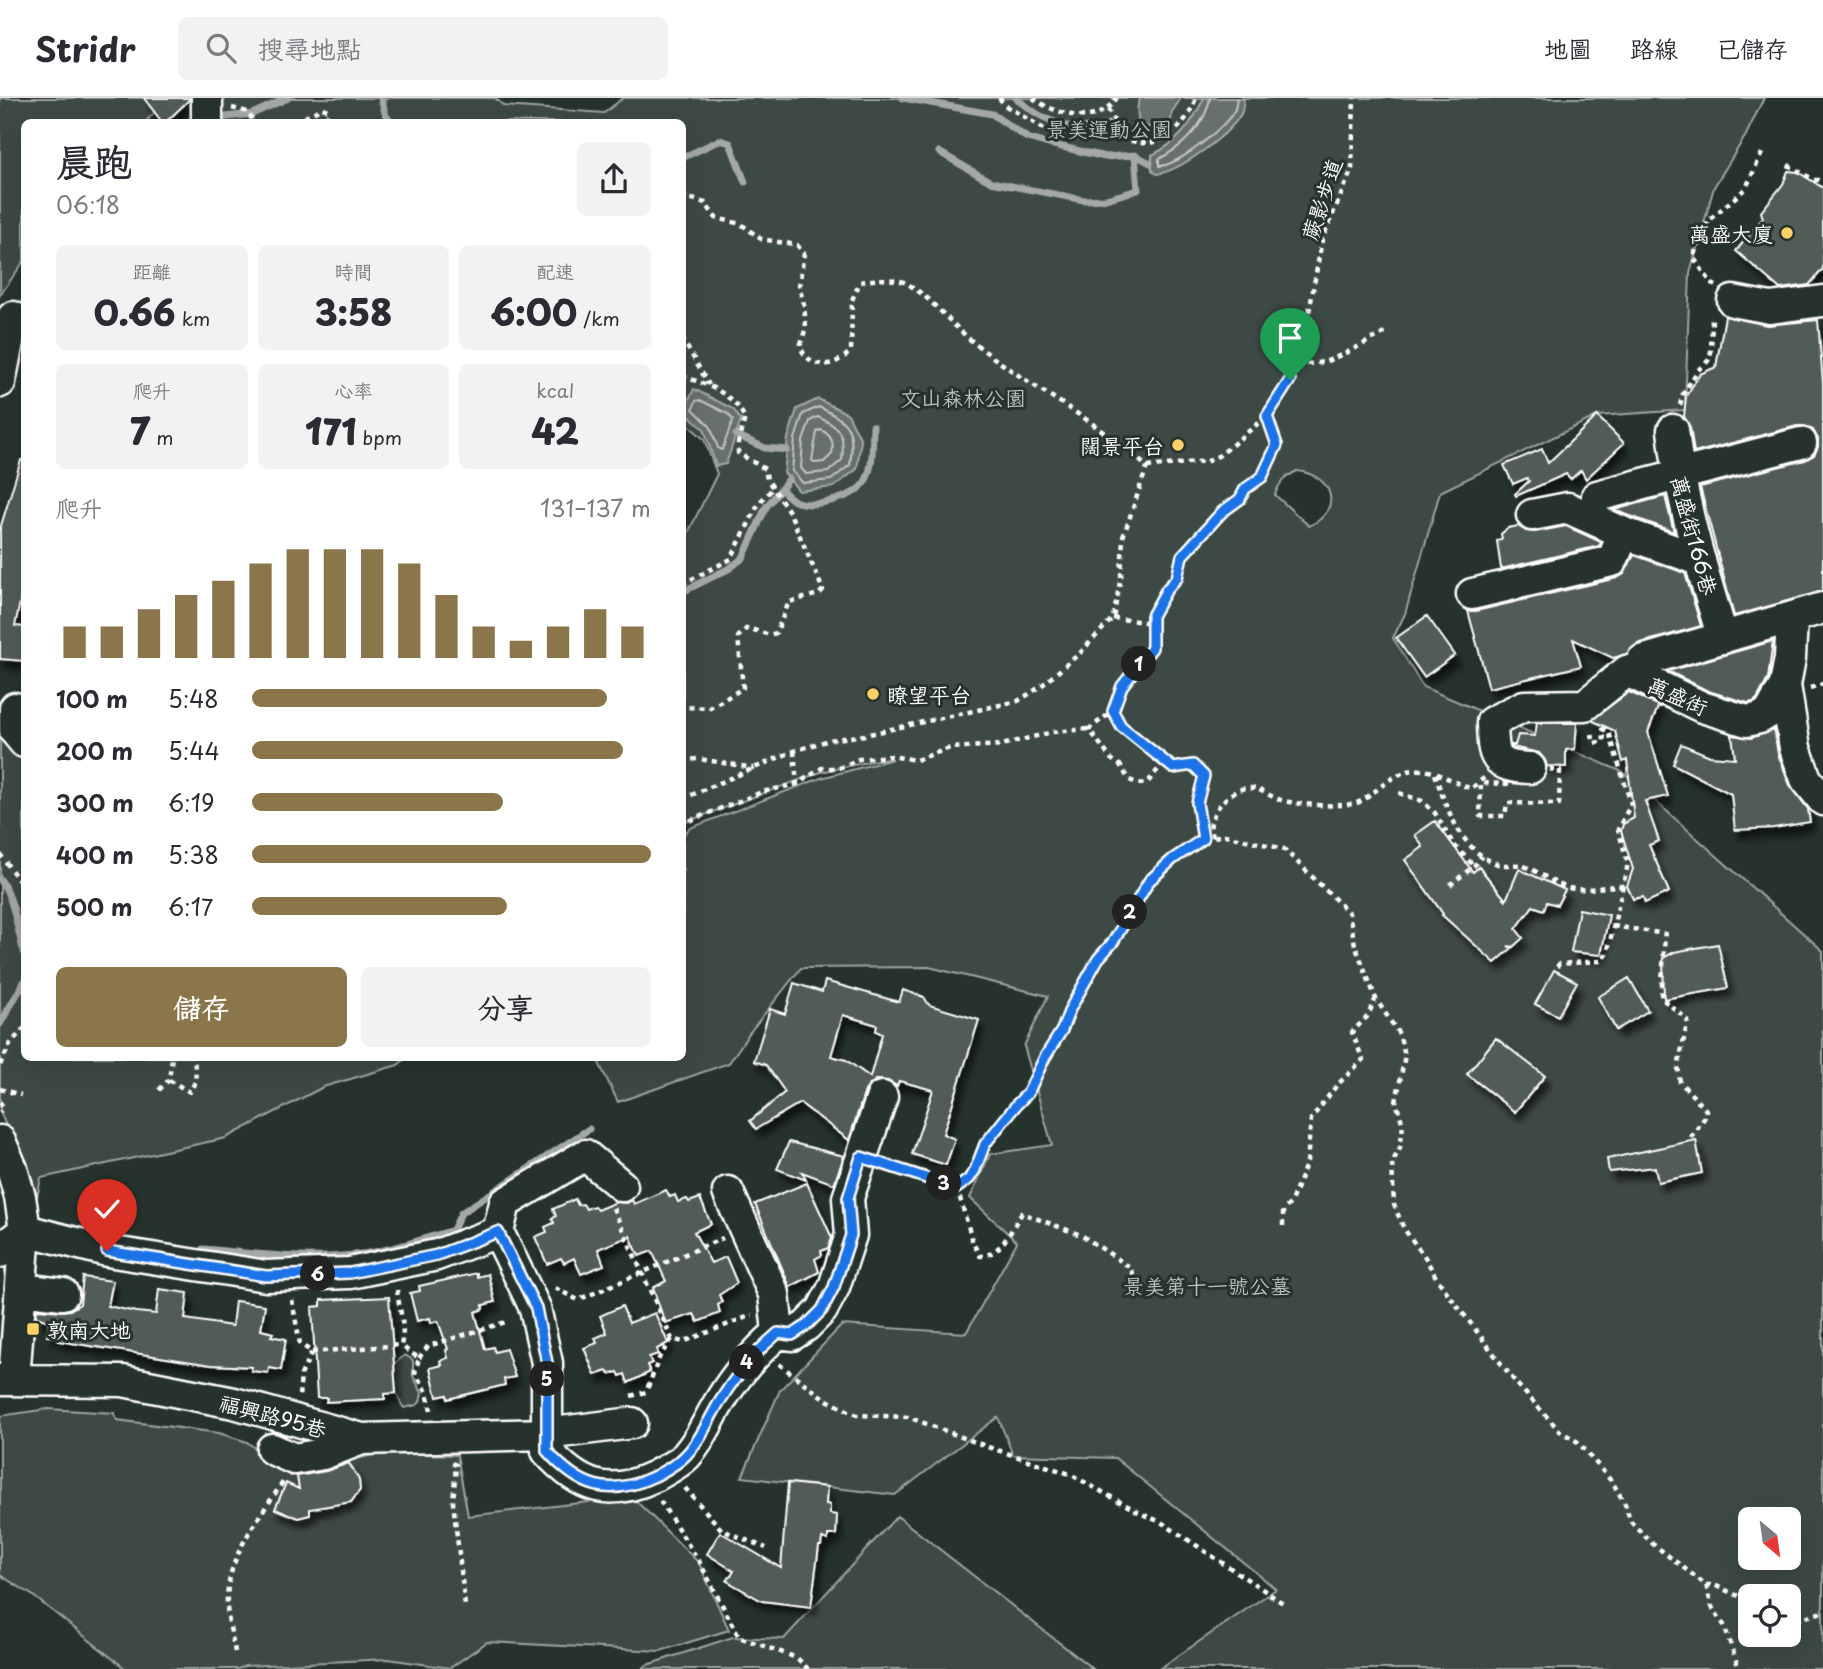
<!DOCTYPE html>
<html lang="zh-TW">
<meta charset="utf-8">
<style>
body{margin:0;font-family:"Playpen Sans","LXGW WenKai TC",sans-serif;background:#f2f2f3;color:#2b2b33;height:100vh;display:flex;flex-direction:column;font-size:26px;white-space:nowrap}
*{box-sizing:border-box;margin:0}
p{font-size:23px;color:#7c7c81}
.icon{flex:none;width:38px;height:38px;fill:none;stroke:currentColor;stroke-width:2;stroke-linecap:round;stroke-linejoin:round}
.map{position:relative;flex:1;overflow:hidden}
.side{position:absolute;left:21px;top:21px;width:665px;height:942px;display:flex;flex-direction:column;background:#fff;border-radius:10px;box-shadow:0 7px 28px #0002}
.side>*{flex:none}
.needle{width:46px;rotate:151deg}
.fabs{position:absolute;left:1738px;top:1409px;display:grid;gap:14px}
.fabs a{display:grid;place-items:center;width:63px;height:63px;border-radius:10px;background:#fff;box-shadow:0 7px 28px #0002;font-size:35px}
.pin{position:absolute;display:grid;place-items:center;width:60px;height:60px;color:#fff;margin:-72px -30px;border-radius:50% 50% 50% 0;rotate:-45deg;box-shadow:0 0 7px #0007}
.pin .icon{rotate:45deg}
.km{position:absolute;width:35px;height:35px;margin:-18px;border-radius:50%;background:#222;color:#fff;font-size:19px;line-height:35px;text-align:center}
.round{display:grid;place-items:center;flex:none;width:74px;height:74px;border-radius:10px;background:#f2f2f3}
.head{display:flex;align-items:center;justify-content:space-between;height:119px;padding:0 35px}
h1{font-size:38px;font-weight:800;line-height:52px}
.figures{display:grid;grid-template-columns:repeat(3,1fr);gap:10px;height:119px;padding:7px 35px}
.figures div{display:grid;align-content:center;border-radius:10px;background:#f2f2f3;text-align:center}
.figures b{font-size:35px;font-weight:800}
.figures small{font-size:19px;font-weight:400}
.figures p{font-size:19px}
.chart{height:196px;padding:14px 35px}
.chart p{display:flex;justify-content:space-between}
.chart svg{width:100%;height:126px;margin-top:7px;stroke:#8a764a;stroke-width:6}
.button{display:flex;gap:14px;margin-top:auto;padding:14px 35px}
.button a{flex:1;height:80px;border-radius:10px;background:#8a764a;color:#fff;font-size:28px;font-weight:800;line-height:80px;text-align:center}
.button a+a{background:#f2f2f3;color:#2b2b33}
ul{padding:0 35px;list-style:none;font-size:23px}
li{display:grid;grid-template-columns:112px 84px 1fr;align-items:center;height:52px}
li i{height:18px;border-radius:9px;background:#8a764a}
header{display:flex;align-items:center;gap:42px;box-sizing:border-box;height:98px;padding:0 35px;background:#fff;border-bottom:2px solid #e1e1e2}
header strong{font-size:33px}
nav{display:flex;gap:38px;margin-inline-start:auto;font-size:24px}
.search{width:490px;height:63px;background:#f2f2f3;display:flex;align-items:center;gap:18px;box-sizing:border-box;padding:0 24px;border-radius:10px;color:#7c7c81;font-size:26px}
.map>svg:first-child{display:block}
.green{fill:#3e4944;stroke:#9ea4a2;stroke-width:2;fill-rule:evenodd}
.water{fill:#67706c;stroke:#a4a9a7;stroke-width:2}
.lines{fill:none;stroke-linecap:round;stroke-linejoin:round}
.shore{stroke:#c2c6c4;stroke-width:2}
.stream{stroke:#a4a9a7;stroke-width:7}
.building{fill:#515c57;stroke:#fff;stroke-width:2;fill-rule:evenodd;filter:url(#shadow)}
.minor-casing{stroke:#fff;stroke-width:35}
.path{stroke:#fff;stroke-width:4.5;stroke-dasharray:5 5;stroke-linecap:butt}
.minor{stroke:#26332d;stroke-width:30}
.route-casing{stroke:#fff;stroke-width:14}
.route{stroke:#1a73e8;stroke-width:9}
.poi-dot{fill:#ffd166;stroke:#26332d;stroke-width:2.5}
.labels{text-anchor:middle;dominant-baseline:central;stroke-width:6;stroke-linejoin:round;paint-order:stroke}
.park-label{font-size:21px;fill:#bbbfbe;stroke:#26332d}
.street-label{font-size:21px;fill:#fff;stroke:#26332d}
.poi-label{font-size:21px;fill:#fff;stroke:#26332d;text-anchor:end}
</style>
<header>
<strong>Stridr</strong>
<div class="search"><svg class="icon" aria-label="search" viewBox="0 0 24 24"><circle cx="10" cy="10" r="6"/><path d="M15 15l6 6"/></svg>搜尋地點</div>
<nav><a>地圖</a><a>路線</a><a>已儲存</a></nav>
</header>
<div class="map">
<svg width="1823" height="1571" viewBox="0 0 1823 1571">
<defs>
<filter id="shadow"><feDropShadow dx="4.5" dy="8" stdDeviation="3.5" flood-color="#0009"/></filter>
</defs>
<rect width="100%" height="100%" fill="#26332d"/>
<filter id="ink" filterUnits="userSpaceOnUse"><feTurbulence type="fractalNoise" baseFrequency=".0143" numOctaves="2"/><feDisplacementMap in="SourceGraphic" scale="14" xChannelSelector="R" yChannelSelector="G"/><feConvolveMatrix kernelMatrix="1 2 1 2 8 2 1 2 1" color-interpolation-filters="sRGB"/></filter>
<g filter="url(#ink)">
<path class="green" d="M0 0H144L151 9 159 4 162 7 147 22 149 24H24V163L0 197Z
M223 0H495L504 8 604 15 623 0H1764L1746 37 1714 89 1690 175 1685 312 1597 318 1440 394 1405 516 1393 540 1423 589 1623 674 1823 853V1571H1159L1276 1491 1115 1360 1013 1357 998 1319 895 1397 742 1379 780 1292 842 1227 966 1235 1017 1144 970 1100 990 1056 1052 1047 1024 948 1048 898 929 869 801 870 750 934 729 965 618 1004 596 959H682L683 737 690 730 821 680 893 661 877 662 821 674 683 725V437L688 435 717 376 704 341 683 322 682 24H223ZM1297 373C1333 377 1344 412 1309 428L1275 397C1279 384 1285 379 1297 373ZM1750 1421H1788V1460H1750ZM1750 1498H1788V1536H1750Z
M0 639 3 644 24 655V959H407L398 967 323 989 226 1040 41 1080 35 1109 19 1056 0 1014Z
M405 1257 413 1262V1278L422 1295 420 1304 417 1307 404 1310C394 1297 395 1282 394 1266Z
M48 1311 114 1315 117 1322 219 1335 247 1344 290 1378 380 1355 457 1357 468 1418 632 1399 699 1465 729 1532 660 1553 487 1544 450 1570 388 1561 245 1568 238 1571H126L32 1497 0 1477V1318Z
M897 1418 1093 1571H642L647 1567 733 1539 784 1541Z"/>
<path class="water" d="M1141 0H1181L1172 14 1171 23C1160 32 1152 31 1139 26 1138 17 1135 8 1141 0Z
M1204 0H1244C1243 5 1243 12 1241 16 1229 37 1180 73 1157 76L1152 72V57C1179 44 1191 27 1204 0Z
M694 291 733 311 741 322 726 366 716 368 704 331 686 315 685 309Z
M818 301 848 316 861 342 857 371 834 389 799 393 784 375 788 340 797 311Z"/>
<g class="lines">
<path class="shore" d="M1210 0C1206 27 1181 50 1159 61V68C1176 69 1228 28 1235 11 1236 8 1236 4 1237 0
M700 302 728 316 733 322 722 352 718 350 710 328 693 311 696 303Z
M819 309C850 324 855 332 850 367L831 382 803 385 792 373 795 341 803 316Z
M818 319C841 329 845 337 842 362L828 374 806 376 801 370 803 343 810 323Z
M821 332C832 337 834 345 832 356L824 364 815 365 812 362 817 334Z"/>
<path class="stream" d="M381 0 386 18 391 24
M903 0 992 16 1027 40 1045 45 1105 59 1135 57 1150 65
M1016 0C1041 23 1076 37 1108 26
M226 19 252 16 288 0
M939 54 991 84 1084 102 1106 101 1138 92 1135 57
M682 60 720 42 730 45 745 84
M736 337 765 350 787 352
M789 381 781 391C786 396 791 402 797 404 815 410 857 400 866 382 874 366 872 346 873 328
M682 494 730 470 743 460 766 409 781 391
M0 781C14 800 17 831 24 854
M0 926 24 884
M203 1151C249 1155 297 1162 343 1158 381 1156 417 1143 453 1132L461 1115 589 1031"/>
</g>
<path class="building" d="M144 0H190V1L166 24H162Z
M1788 73 1798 74 1823 90V171L1809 187 1780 191 1736 153 1763 120 1761 114 1783 86Z
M1725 218 1767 227 1818 222 1823 285V493L1734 518 1700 389 1805 362 1814 357 1818 349V341L1813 332 1805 328H1797L1694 355 1690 329 1684 319 1686 298 1700 276 1716 269Z
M1597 318 1624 345 1586 381 1581 372 1571 381 1566 376 1516 398 1515 396 1529 383 1527 380 1513 386 1504 367 1542 351 1548 365Z
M21 362 24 363V485L15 528 24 529V563L0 561V431Z
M1665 398 1674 434 1614 412Z
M1518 428 1526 433 1535 434 1566 428 1601 444 1599 448 1501 471 1497 443 1502 441 1501 436 1508 430Z
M1634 457 1685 475 1701 528 1637 546 1627 556 1613 560 1573 541 1581 568 1489 590 1468 513H1476L1617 480 1624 476Z
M1427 518 1455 557 1424 579 1396 540Z
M1773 543 1768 581 1757 601 1753 604 1748 605 1708 593 1668 573Z
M1629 594 1662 609H1658L1648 634 1668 698 1645 703 1659 743 1649 747 1669 794 1645 805 1643 799 1633 801 1627 788 1633 771 1621 733 1623 726 1634 720 1627 662 1623 664 1615 633 1591 622Z
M1537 625H1577L1575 651 1566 652V669L1547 668 1545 662 1539 655 1512 649 1511 647H1515L1518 637 1535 638Z
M1774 632 1778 656 1790 687 1808 711 1810 724 1774 730 1735 732 1731 696 1673 666 1681 646 1710 658 1735 660 1732 637 1751 640Z
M1435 723 1473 774 1479 769 1506 802 1519 771 1565 792 1557 807 1547 804 1544 812 1533 808 1516 831 1523 840 1513 849 1508 848 1512 850 1495 865 1442 817 1443 816 1405 762 1423 749 1415 737Z
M1579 811 1609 817 1601 857 1571 854Z
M1718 846 1728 890 1664 901 1663 860 1674 854Z
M1554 872 1577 884 1558 918 1535 906Z
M1629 880 1648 913 1616 932 1598 899Z
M825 883 899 904 903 892 924 899 929 907 979 922 943 1036 955 1041 946 1067 912 1056 933 992 899 983 897 988 888 983 879 982H874L876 983 870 986 865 993 849 1042 800 1005 756 1031 750 1023 785 994 766 967 754 963 770 911 785 916 794 885 822 894ZM843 917 877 927 876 933 882 936 870 979 846 962 831 958Z
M1496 940 1545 978 1515 1014 1467 976Z
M1696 1042 1702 1075 1658 1084 1655 1069 1609 1074 1607 1061Z
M789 1044 844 1058 834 1086 802 1074 806 1082 777 1071Z
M807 1085 832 1140 828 1150 821 1153 822 1157 815 1161 819 1174 790 1189 755 1106Z
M666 1092 670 1099 675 1097 678 1104 687 1101 689 1104 700 1100 711 1126 694 1134 711 1165 726 1159 737 1185 719 1197 722 1204 718 1207 720 1215 698 1224 694 1216 665 1225 653 1190 666 1183 652 1153 639 1158 630 1138 598 1151 604 1167 581 1176 574 1160 564 1165 561 1160 547 1166 535 1139 547 1134 545 1129 554 1125 552 1121 556 1118 553 1111 575 1101 578 1107 583 1106 586 1111 594 1108 597 1112 616 1104 627 1105 632 1102 634 1106Z
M477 1175V1179L488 1176 495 1204 483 1207V1211L475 1214 485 1251 493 1249 495 1254 506 1251 515 1279 504 1281 505 1287 464 1297 448 1301 447 1297 437 1299 430 1270 442 1267 440 1263 448 1260 446 1252 448 1251 438 1223 431 1225 430 1220 417 1223 410 1195 420 1193 419 1188Z
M83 1179 113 1183 108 1208 136 1214 156 1216 159 1191 188 1195 185 1221 232 1228 235 1203 265 1207 261 1232 273 1235 271 1238 286 1241 281 1272 269 1270 268 1275 251 1273 252 1269 211 1267 58 1243 59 1239 47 1238 49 1223 36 1219 37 1211 62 1213 70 1212 80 1206Z
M389 1199 396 1295 385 1296V1301L326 1304 327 1300H317L312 1209 321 1208V1202Z
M622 1208 629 1225 655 1215 668 1245 657 1251 658 1256 649 1259 652 1265 647 1267 650 1274 628 1285 625 1276 620 1278 618 1274 609 1276 607 1273 595 1277 584 1250 597 1245 595 1240 607 1235 600 1218Z
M349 1365 359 1382 360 1392 351 1404 310 1411V1417L298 1420 275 1411 286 1385 299 1391 297 1378 326 1373Z
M788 1385 827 1389 826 1406 830 1407V1416L837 1417 836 1437H828V1442L822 1440 821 1448H819L811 1509 762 1503 727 1483 734 1473 707 1456 720 1434 781 1470Z"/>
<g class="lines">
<defs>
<path id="minor" d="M207 24V0
M1733 203 1770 210 1823 203
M0 284 13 219
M1673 332C1681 404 1702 472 1723 540
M1597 398 1801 345
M1532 417 1568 410 1624 435
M1472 496 1612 463 1624 435 1700 462
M1642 563 1823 510
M1785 587 1795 650 1806 681 1823 702
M15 610V633L24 644
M1530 670C1492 669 1493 657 1492 624L1524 608 1585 607 1627 573 1702 609 1747 623 1760 620 1770 614 1785 587 1790 560 1792 520
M0 1043 12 1071 20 1099 25 1132 14 1282
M622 1088 585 1057 505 1105 498 1134 535 1210 547 1265V1353C580 1390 609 1400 655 1378 666 1372 678 1366 686 1358 700 1343 707 1325 717 1308 734 1279 753 1256 778 1235L792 1237 806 1228 822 1212 834 1189 851 1137 848 1100 882 999
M728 1094 774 1196 778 1235
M0 1154 7 1146 25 1132 107 1153 266 1178 350 1175 437 1157 498 1134
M21 1191 63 1196
M0 1282 123 1283 234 1305 362 1341 546 1336 632 1325
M272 1351 294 1361 323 1356 362 1341"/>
</defs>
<use href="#minor" class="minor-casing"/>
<path class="path" d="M999 0 1006 8 1049 34 1072 40 1102 43 1119 31
M1033 0C1047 11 1076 22 1094 17 1104 14 1110 8 1117 0
M232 10 248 14 253 24
M1108 11C1113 20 1117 32 1125 39 1130 43 1134 44 1140 45 1168 47 1187 25 1196 0
M296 24 322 10 328 12 329 15 323 24
M1788 67 1814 82H1823
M682 101 686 99 705 105 716 120 741 126 761 141 797 147 804 155 799 188 804 207 806 229 800 249C812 273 834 270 851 253L852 202 860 184C873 181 896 179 908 186 932 201 950 225 972 243 1028 289 1095 320 1147 369
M1716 188 1712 186 1693 159 1709 122 1746 90 1762 55
M682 240 709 287
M1297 267 1325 264 1350 253 1386 234
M682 278C709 287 732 295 745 320L738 345V355L765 371 767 381 790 415 823 492 819 496 789 504 776 535 770 537 747 530 738 539 743 590 710 610 682 609
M1680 307 1683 296 1698 272 1708 263 1711 254 1712 218
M1147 369 1208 363 1220 357 1267 318 1291 282 1301 259 1322 142 1352 71 1354 0
M682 486 731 461 759 405 773 390
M1113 520 1152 525
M1810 590 1823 586
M1113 613 1121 628 1173 670 1193 667 1204 678 1197 705 1203 741
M794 653 797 686
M682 662 699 661 754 670
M1164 664 1148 684 1140 686 1129 682 1120 667 1111 661 1089 631 1113 613 1122 588 1152 549V518L1167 491 1177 480 1182 458 1222 414 1240 401 1245 391 1262 379 1277 347 1267 318
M1530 670 1560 672 1559 706 1507 705 1505 718H1480L1481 685 1507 686 1506 674Z
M1435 676C1446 709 1461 754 1498 766 1505 768 1513 766 1520 767 1537 771 1552 786 1569 790 1588 794 1605 787 1624 788
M1399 695 1422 703 1435 715 1454 747 1474 768
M682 701 794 653 829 642 865 637 1018 603 1040 589 1080 555 1113 520 1121 479 1123 439 1147 369
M682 728 684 725 762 694 797 686 822 670H839L859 661 891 658 916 662 950 650 1002 647 1052 634 1089 631
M1213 739C1211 734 1210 729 1211 724 1215 709 1232 690 1248 690 1260 690 1267 697 1278 701 1293 707 1336 709 1352 706 1362 705 1371 696 1379 690 1417 659 1430 673 1471 691L1485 679
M0 756 24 790
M1450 787 1474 768 1482 758
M1613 828 1665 836 1661 900 1688 922 1678 969 1680 984 1706 1012 1705 1019 1690 1041
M1557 869 1559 866 1600 863 1607 856 1628 766 1618 731 1631 706 1609 634 1603 631 1604 643 1594 645 1591 632
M0 967 11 945 24 930
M169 982 190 994 196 982 194 959
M0 991 21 997
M159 992 169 982 172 959
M0 1004 3 1009 0 1014
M886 1067 957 1090 969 1081 975 1072 985 1046 1028 995 1045 959 1062 932 1070 911 1098 861 1113 844 1149 783 1173 761 1203 741 1225 737 1284 751 1349 815 1355 847 1376 901 1399 936 1405 957 1396 1004 1403 1027 1400 1050 1392 1065 1394 1107 1404 1131 1425 1159 1437 1181 1516 1285 1560 1333 1578 1344 1613 1385 1625 1406 1631 1424 1653 1446 1706 1487 1712 1509 1724 1527 1739 1571
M957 1090 973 1145 980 1158C1001 1158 1012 1130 1022 1115L1081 1137 1130 1169 1136 1182 1153 1194 1166 1195
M613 1110 672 1241
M1283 1128V1112L1290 1106 1307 1064 1311 1021 1337 987 1363 962 1352 934 1367 919 1375 902
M555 1190 578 1202 723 1140
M397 1192C399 1211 406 1228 401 1247L408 1253 419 1260 415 1275 427 1294 431 1312
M292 1202 300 1246 312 1254 301 1277 299 1299
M312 1254 401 1247
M419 1260 428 1248 506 1224
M779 1266 825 1301 857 1317 908 1319 988 1349 1070 1376 1142 1416 1161 1424 1283 1505
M631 1298 646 1294 660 1258 672 1241 683 1244 752 1217
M452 1365 456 1367 453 1404 465 1508
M685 1390 722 1432 766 1450
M660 1403 699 1463 739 1539 797 1560 808 1571
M1706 1487H1714L1750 1503
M1788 1516 1799 1521 1822 1514 1823 1516
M235 1554C232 1537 226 1517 227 1500 229 1455 259 1420 283 1384"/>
<use href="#minor" class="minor"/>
</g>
</g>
<g class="lines" filter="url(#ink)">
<defs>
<path id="route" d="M107 1153 266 1178 350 1175 437 1157 498 1134 536 1210 547 1265V1353C580 1390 609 1400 655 1378 666 1372 678 1366 686 1357 700 1343 707 1325 717 1308 734 1279 753 1256 778 1235L792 1237 806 1228 822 1212 834 1189 851 1137 848 1100 861 1059 957 1090 969 1081 975 1072 985 1046 1017 1006 1028 995 1045 959 1062 932 1070 911 1098 861 1113 844 1149 783 1173 761 1203 741 1197 705 1204 678 1193 667 1173 670 1121 628 1113 613 1122 588 1152 550V518L1167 491 1177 480 1182 458 1222 414 1240 401 1245 391 1262 379 1277 347 1267 318 1290 282"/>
</defs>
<use href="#route" class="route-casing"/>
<use href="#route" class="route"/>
</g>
<g class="poi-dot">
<circle cx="1787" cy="135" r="7"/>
<circle cx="1178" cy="347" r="7"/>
<circle cx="873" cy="596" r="7"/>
<rect x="26" y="1224" width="14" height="14" rx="3.5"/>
</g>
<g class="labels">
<g class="park-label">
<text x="1109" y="30">景美運動公園</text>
<text x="963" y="299">文山森林公園</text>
<text x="1207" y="1187">景美第十一號公墓</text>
</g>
<g class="street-label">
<text transform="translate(1321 101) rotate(-72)">蕨影步道</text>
<text transform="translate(1695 437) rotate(75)">萬盛街166巷</text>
<text transform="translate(1678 597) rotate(24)">萬盛街</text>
<text transform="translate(273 1317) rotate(15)">福興路95巷</text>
</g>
<g class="poi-label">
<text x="1773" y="135">萬盛大廈</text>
<text x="1164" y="347">闊景平台</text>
<text x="887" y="596" text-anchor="start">瞭望平台</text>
<text x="47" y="1231" text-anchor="start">敦南大地</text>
</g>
</g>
</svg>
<div class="fabs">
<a><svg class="needle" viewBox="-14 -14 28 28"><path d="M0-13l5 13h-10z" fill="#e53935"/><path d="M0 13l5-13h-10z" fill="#7c7c81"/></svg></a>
<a><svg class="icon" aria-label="locate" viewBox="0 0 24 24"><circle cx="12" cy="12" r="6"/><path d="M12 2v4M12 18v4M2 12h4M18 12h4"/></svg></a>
</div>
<div class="pin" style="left:1290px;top:282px;background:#1e9e55"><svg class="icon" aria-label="arrive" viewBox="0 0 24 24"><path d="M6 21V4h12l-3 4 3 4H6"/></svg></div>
<div class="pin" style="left:107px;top:1153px;background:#d93025"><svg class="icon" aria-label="check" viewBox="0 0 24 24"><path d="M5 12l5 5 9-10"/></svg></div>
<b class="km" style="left:1139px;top:566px">1</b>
<b class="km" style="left:1130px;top:814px">2</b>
<b class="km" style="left:944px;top:1085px">3</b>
<b class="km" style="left:747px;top:1264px">4</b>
<b class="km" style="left:547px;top:1281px">5</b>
<b class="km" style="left:318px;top:1176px">6</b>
<section class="side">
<div class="head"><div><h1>晨跑</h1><p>06:18</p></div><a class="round"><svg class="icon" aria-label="share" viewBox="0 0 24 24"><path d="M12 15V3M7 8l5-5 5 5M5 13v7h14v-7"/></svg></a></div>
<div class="figures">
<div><p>距離</p><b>0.66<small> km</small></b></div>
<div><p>時間</p><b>3:58</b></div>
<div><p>配速</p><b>6:00<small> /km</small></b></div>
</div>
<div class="figures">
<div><p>爬升</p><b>7<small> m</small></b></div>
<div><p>心率</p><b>171<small> bpm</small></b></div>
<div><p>kcal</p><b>42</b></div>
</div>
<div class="chart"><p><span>爬升</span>131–137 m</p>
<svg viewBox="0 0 160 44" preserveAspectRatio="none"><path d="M5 44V33M15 44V33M25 44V27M35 44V22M45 44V17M55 44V11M65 44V6M75 44V6M85 44V6M95 44V11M105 44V22M115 44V33M125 44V38M135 44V33M145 44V27M155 44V33"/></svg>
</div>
<ul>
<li><b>100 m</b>5:48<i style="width:89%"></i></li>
<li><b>200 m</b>5:44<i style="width:93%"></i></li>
<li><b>300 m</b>6:19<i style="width:63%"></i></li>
<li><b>400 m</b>5:38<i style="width:100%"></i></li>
<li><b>500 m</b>6:17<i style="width:64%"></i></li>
</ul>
<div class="button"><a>儲存</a><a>分享</a></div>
</section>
</div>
